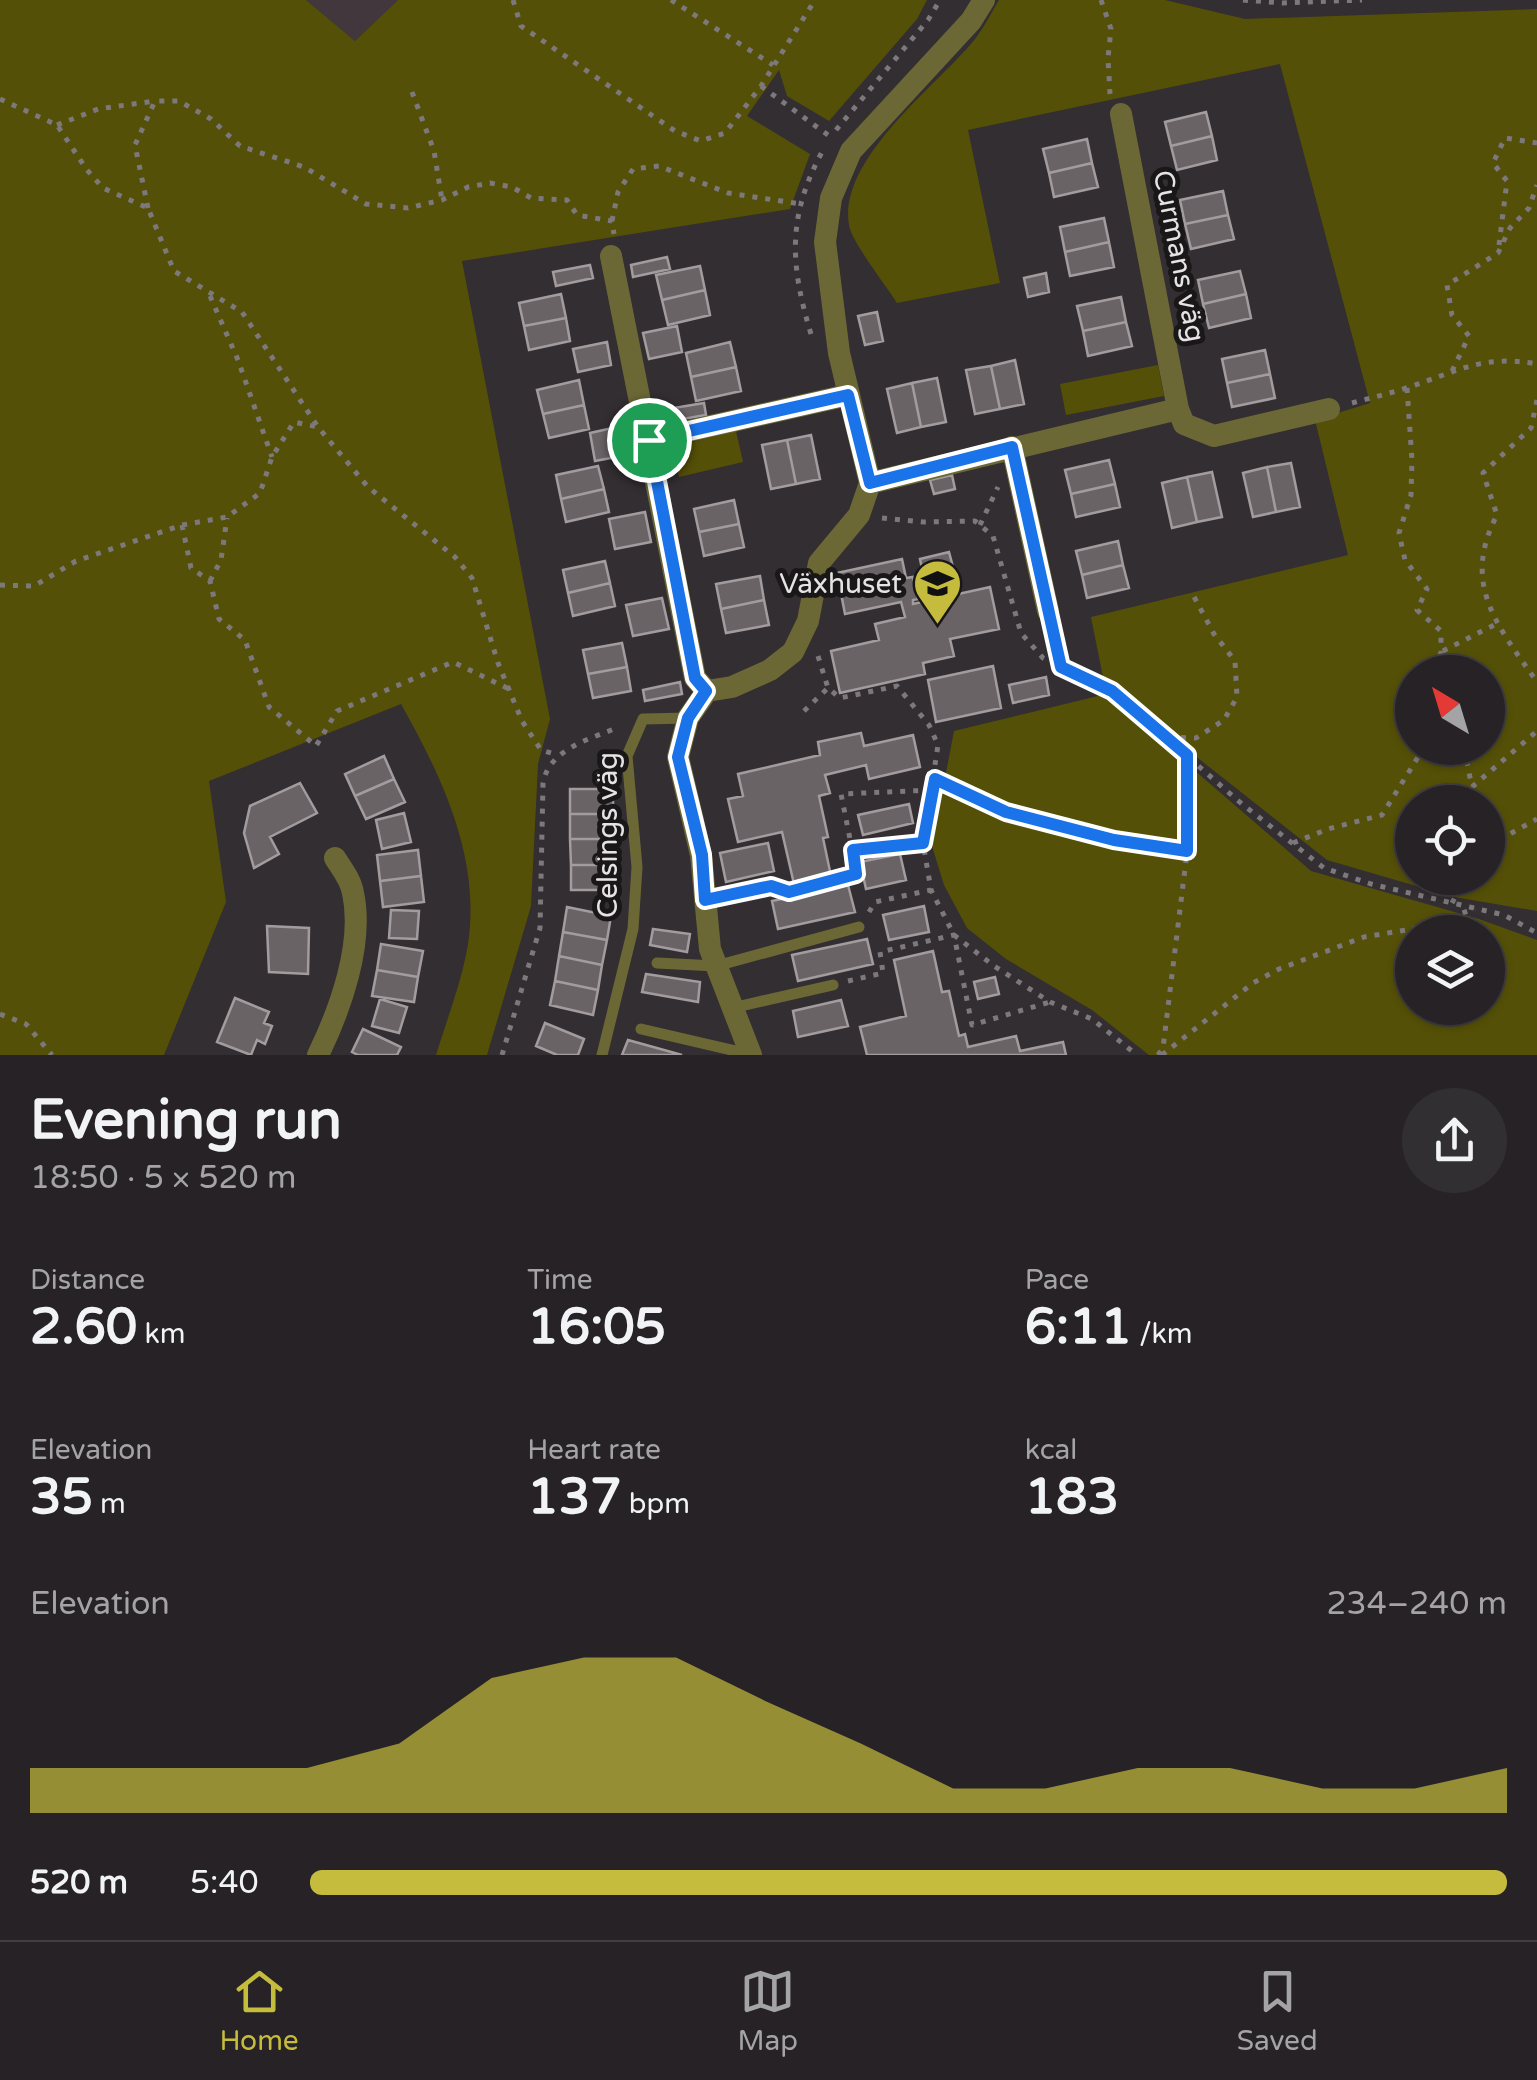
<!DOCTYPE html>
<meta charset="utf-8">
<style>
body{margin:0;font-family:"Varela Round",sans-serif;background:#322f32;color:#f1f3f6;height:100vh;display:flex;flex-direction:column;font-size:38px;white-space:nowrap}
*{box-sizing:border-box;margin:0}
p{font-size:32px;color:#a4a4a7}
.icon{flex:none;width:55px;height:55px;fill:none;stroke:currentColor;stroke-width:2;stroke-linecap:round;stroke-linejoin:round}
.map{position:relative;height:1055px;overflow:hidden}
.details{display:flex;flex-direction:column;background:#262225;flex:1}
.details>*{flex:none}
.needle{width:65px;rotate:322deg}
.fabs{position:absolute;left:1395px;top:655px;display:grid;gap:20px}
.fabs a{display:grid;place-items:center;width:110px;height:110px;border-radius:50%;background:#262225;box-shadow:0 2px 8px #0004,0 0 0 2px #423f42;font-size:50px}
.pin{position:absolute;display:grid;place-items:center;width:85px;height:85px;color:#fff;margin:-42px;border:5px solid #fff;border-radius:50%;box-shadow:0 2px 10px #0007}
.round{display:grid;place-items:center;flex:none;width:105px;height:105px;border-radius:52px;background:#322f32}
.headline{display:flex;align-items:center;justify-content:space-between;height:170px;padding:0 30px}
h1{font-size:55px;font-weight:700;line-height:75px}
.figures{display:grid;grid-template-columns:repeat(3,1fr);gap:15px;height:170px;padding:10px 30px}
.figures div{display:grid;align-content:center}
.figures b{font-size:50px;font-weight:700}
.figures small{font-size:28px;font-weight:400}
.figures p{font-size:28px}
.chart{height:280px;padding:20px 30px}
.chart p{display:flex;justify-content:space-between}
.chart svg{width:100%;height:180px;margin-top:10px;fill:#c5bc3d;opacity:.7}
ul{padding:0 30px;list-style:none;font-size:32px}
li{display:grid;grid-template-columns:160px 120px 1fr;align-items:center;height:75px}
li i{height:25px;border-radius:12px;background:#c5bc3d}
.tabs{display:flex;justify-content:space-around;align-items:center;height:140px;border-top:2px solid #423f42;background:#262225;font-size:28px;color:#a4a4a7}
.tabs a{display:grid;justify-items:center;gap:5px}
.tabs .current{color:#c5bc3d}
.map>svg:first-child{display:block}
.built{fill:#41373c}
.green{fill:#555007;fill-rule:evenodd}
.building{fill:#696366;stroke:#a29c9f;stroke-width:2.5}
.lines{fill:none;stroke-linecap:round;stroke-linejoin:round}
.path{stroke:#7d787b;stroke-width:5;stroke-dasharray:5 8;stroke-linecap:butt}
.service{stroke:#6c6836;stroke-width:11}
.minor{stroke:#6c6836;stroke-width:22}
.route-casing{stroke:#fff;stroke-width:20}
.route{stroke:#1a73e8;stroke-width:12}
.labels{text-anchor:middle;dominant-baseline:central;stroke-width:10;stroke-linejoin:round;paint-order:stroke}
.street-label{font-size:28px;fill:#e7e3e5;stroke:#191718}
.poi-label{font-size:28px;fill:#e7e3e5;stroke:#191718;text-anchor:end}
</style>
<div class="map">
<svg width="1537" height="1055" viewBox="0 0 1537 1055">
<rect width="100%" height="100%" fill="#332e31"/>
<path class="built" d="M306 0H398L355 41Z"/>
<path class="green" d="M0 0H306L355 41 398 0H927L917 19 829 121 787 96 779 70 747 116 810 154 790 209 462 261 550 719 538 764 531 906 487 1055H436C447 1019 462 981 468 944 481 858 442 777 401 704L209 781 226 902 164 1055H0Z
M999 0H1165L1245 19 1537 9V911L1454 897 1327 860 1199 759 1103 677 1091 617 1348 555 1315 420 1370 403 1280 64 968 130 1000 283 897 303C887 287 851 241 849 225 838 161 932 89 970 45 982 32 990 15 999 0ZM1412 672H1488V748H1412ZM1412 802H1488V878H1412Z
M1158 365 1164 396 1066 415 1060 384Z
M736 431 743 462 679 477 672 447Z
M1106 694 1311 871 1479 919 1537 940V1055H1149L1092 1010 1006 959 967 928 944 885 932 846 954 731ZM1412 932H1488V1008H1412Z"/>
<path class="building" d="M1206 112 1212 136 1171 146 1165 122Z
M1212 136 1217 160 1177 170 1171 146Z
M1087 139 1092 163 1049 173 1043 149Z
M1092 163 1098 187 1054 197 1049 173Z
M1223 191 1228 215 1185 224 1180 200Z
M1228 215 1234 239 1191 249 1185 224Z
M1104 218 1109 242 1065 252 1060 227Z
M1109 242 1114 267 1070 276 1065 252Z
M667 257 670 269 633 277 631 265Z
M590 265 593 278 556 286 553 272Z
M700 266 705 290 662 300 656 275Z
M1240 271 1246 294 1203 304 1198 280Z
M1046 273 1049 292 1028 297 1024 278Z
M705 290 710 315 668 325 662 300Z
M561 294 566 318 524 326 519 303Z
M1246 294 1251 318 1209 328 1203 304Z
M1121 297 1126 322 1083 331 1077 306Z
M877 312 883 341 865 345 858 316Z
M566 318 570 341 529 350 524 326Z
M1126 322 1132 346 1088 356 1083 331Z
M677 326 682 352 649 359 643 333Z
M607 342 611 365 578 372 573 349Z
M730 342 736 367 691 377 686 353Z
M1265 350 1270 374 1227 383 1222 359Z
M1015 360 1024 404 1000 409 991 366Z
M991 366 1000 409 975 414 966 370Z
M736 367 741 391 696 401 691 377Z
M1270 374 1275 398 1232 407 1227 383Z
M937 378 946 422 921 427 912 383Z
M579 380 584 405 543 414 537 390Z
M912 383 921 427 897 433 887 389Z
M704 403 706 415 671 421 668 409Z
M584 405 589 429 549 438 543 414Z
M626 425 632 454 595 461 590 433Z
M811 435 820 479 796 484 787 440Z
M787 440 796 484 771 489 762 445Z
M1109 460 1115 484 1071 494 1065 470Z
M1291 463 1300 507 1276 512 1267 467Z
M598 466 604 489 561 499 556 475Z
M1267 467 1276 512 1253 517 1243 473Z
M1212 472 1222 517 1197 522 1187 477Z
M952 475 955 489 934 494 930 480Z
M1187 477 1197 522 1172 528 1162 483Z
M1115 484 1120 507 1076 517 1071 494Z
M604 489 609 512 566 522 561 499Z
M734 500 739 524 699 532 694 509Z
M645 512 651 542 615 549 609 519Z
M739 524 744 547 704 556 699 532Z
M1118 541 1123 565 1082 575 1076 551Z
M949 552 953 567 923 574 920 559Z
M902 559 906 578 913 577 918 599 913 600V604L990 587 999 629 950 639 954 656 923 663 925 674 840 693 831 651 879 640 875 624 905 617 901 602 845 614 837 573Z
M605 561 610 583 568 593 563 570Z
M1123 565 1129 588 1087 598 1082 575Z
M760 576 764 600 721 609 716 584Z
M610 583 615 606 573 616 568 593Z
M662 598 669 629 633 636 626 605Z
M764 600 769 625 726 633 721 609Z
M622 643 627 667 588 674 583 650Z
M993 666 1001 708 936 722 928 680Z
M627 667 631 691 593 698 588 674Z
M1046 677 1049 695 1013 703 1009 685Z
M680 682 682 694 645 701 643 690Z
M861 733 864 746 913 735 920 767 869 779 866 765 825 775 830 793 819 796 828 837 823 838 831 876 794 884 782 832 738 842 728 799 743 796 738 774 820 755 818 742Z
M384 756 394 779 355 796 345 774Z
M394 779 405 802 366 819 355 796Z
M300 783 317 813 270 837 279 854 254 868 244 833 250 806Z
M570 789H613V814H570Z
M909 804 913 823 863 835 858 815Z
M404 813 411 842 382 849 376 820Z
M570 814H613V839H570Z
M570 839H613V865H571Z
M768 843 774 871 726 882 720 853Z
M418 850 421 876 380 881 377 855Z
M900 854 906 880 866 889 860 862Z
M571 865H613V890H571Z
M421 876 424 902 383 907 380 881Z
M848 885 855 912 778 929 772 901Z
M924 906 929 932 889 940 883 915Z
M567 907 611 916 607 940 563 932Z
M391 910 419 911 417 939 389 938Z
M267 926 309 928 308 974 269 972Z
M653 929 690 934 687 952 650 945Z
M563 932 607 940 602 965 559 956Z
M867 939 873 964 798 981 792 955Z
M381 944 423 951 418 977 377 970Z
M933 951 942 992 949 991 959 1036 965 1034 968 1047 1016 1036 1020 1051 1063 1042 1066 1055H867L860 1027 906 1016 894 960Z
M559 956 602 965 598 990 555 981Z
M377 970 418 977 414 1002 372 996Z
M646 974 700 982 698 1002 642 992Z
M995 977 999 994 978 999 974 982Z
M555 981 598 990 593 1015 550 1005Z
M235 998 269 1012 264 1023 272 1026 265 1044 257 1040 251 1055 217 1042Z
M380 999 407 1007 399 1033 372 1026Z
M841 1000 848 1026 798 1037 793 1011Z
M545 1023 584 1039 578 1055H557L536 1046Z
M363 1029 401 1047 397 1055H358L352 1052Z
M628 1040 682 1055H622Z"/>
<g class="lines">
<path class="path" d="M513 0 521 26 675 131 701 141 725 133 761 86 815 0
M671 0 773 65
M1101 0 1111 29 1108 58 1110 94
M1243 0 1282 3 1362 0
M761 86 832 138
M412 92 434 151 442 200
M0 99 57 125 87 170 103 188 148 208 174 271 242 312 318 427 368 487 455 557 472 578 498 663 522 721 541 750 558 755
M57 125 98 109 155 101
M836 130 928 20 940 0
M148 208 135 145 155 101H179L211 119 240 146 304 167 366 204 408 208 442 200 468 187 490 183 512 187 531 198 567 200 577 215 612 221 614 234
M612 221 618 192 633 169 659 166 728 193 801 204
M1499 245 1507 181 1493 163 1505 138 1537 143
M210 296 238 360 272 457
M811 334C790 265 787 217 822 152
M1452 371 1469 336 1452 315 1447 285 1498 253 1510 228 1529 208 1537 185
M1407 388 1412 460 1411 495 1399 533 1405 560 1427 589 1417 610 1441 631V652L1435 672
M1537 400 1531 428 1483 473 1497 515C1461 584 1497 625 1537 682
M1352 403C1370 398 1388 394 1406 388 1457 372 1481 354 1537 364
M882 518 924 522 975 521 993 536 1021 633 1043 658 1112 691 1242 804 1324 868 1371 884 1504 915 1537 933
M182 525 191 568 210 581 219 619 245 640 269 707 316 746 337 711 453 662 507 688
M980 525 998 487
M210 581 221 560 227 518
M0 585 34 586 76 561 182 525 227 517 260 493 272 457 294 422 318 427
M1053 633 1061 666
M818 656 828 688 840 698 897 686 929 725 938 745 923 843 931 890 954 935 994 966 1050 1002 1092 1019 1137 1055
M1454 672 1441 652 1496 624
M804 711 828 688
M1168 737 1196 738 1224 720 1237 697 1235 661 1214 634 1192 593
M1464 748 1475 802
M935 779 1006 812 1114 840 1187 851
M1472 787 1537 731
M1293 843 1328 829 1382 815 1420 754V748
M1488 846 1537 819
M853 851 923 843
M830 882 857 874 841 794 933 790
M1452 903 1465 878
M869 912 875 902 931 890
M848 981 883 973 880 952 954 935 972 1025 1050 1002
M0 1014 26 1024 52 1055
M502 1055 540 928 543 783C549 749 590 739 619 727
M1158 1055 1163 1048 1189 836 1187 755
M1162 1055 1253 983 1279 969 1364 937 1412 929 1475 909"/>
<path class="service" d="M705 900 771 886 789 892 813 886
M657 963 716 966 859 927
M732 1008 833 985
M641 1029 749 1054
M602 1055 633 929 637 867 627 756 643 719 688 718"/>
<path class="minor" d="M611 256 695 678 707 691 732 687 770 670 793 652 808 621 819 563 859 515 870 483 839 353 825 242 831 198 851 151 971 21 984 0
M1178 409 1184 424 1214 436 1329 409
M649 440 848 395
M1012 447 1048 611
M870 483 1178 409 1121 114
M707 691 688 718 678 757 701 855 710 949 751 1055
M318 1055C340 1010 364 944 353 893 351 880 342 869 335 858"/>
</g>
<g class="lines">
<defs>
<path id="route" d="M848 395 870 483 1012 447 1061 667 1112 691 1187 755V851L1114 840 1006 812 935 779 923 843 853 850 856 874 789 892 771 886 705 900 702 855 678 757 688 718 706 691 695 678 649 440Z"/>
</defs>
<use href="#route" class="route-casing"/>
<use href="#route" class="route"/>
</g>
<defs>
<symbol id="school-pin" viewBox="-11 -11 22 30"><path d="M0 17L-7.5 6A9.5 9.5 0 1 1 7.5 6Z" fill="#c5bc3d" stroke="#191718"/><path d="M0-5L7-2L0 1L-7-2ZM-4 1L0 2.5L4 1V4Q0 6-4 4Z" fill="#111"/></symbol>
</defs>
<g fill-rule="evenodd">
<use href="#school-pin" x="910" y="556" width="55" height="75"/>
</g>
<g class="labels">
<g class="street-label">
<text transform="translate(1179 256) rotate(79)">Curmans väg</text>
<text transform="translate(608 835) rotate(-90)">Celsings väg</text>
</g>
<g class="poi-label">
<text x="902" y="584">Växhuset</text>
</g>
</g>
</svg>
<div class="fabs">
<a><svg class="needle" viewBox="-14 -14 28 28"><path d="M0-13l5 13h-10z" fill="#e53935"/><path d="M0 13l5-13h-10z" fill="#a4a4a7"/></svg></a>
<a><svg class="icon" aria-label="locate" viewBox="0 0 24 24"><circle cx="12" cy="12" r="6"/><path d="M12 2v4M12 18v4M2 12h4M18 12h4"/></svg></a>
<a><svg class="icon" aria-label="layers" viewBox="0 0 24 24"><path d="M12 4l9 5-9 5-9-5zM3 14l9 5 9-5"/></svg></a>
</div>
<div class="pin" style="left:649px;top:440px;background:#1e9e55"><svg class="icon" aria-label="arrive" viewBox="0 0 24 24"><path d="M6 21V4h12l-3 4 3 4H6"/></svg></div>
</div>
<section class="details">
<div class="headline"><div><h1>Evening run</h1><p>18:50 · 5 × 520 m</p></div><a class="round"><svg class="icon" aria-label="share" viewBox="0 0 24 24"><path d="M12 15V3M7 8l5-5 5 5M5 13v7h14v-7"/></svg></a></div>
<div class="figures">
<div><p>Distance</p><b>2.60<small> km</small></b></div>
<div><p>Time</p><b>16:05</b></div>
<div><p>Pace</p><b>6:11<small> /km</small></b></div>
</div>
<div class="figures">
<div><p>Elevation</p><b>35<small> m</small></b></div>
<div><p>Heart rate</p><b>137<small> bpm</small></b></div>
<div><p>kcal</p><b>183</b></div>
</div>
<div class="chart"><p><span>Elevation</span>234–240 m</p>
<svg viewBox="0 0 160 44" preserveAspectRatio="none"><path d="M0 44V33L10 33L20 33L30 33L40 27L50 11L60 6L70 6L80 17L90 27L100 38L110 38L120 33L130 33L140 38L150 38L160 33V44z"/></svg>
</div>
<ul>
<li><b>520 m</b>5:40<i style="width:100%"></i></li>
</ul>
</section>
<nav class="tabs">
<a class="current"><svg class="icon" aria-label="home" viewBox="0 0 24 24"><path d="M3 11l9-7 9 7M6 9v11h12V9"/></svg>Home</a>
<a><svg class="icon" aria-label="map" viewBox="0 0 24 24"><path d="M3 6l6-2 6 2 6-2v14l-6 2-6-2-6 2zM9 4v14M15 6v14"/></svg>Map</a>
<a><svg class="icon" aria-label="saved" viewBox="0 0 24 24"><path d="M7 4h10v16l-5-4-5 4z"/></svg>Saved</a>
</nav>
